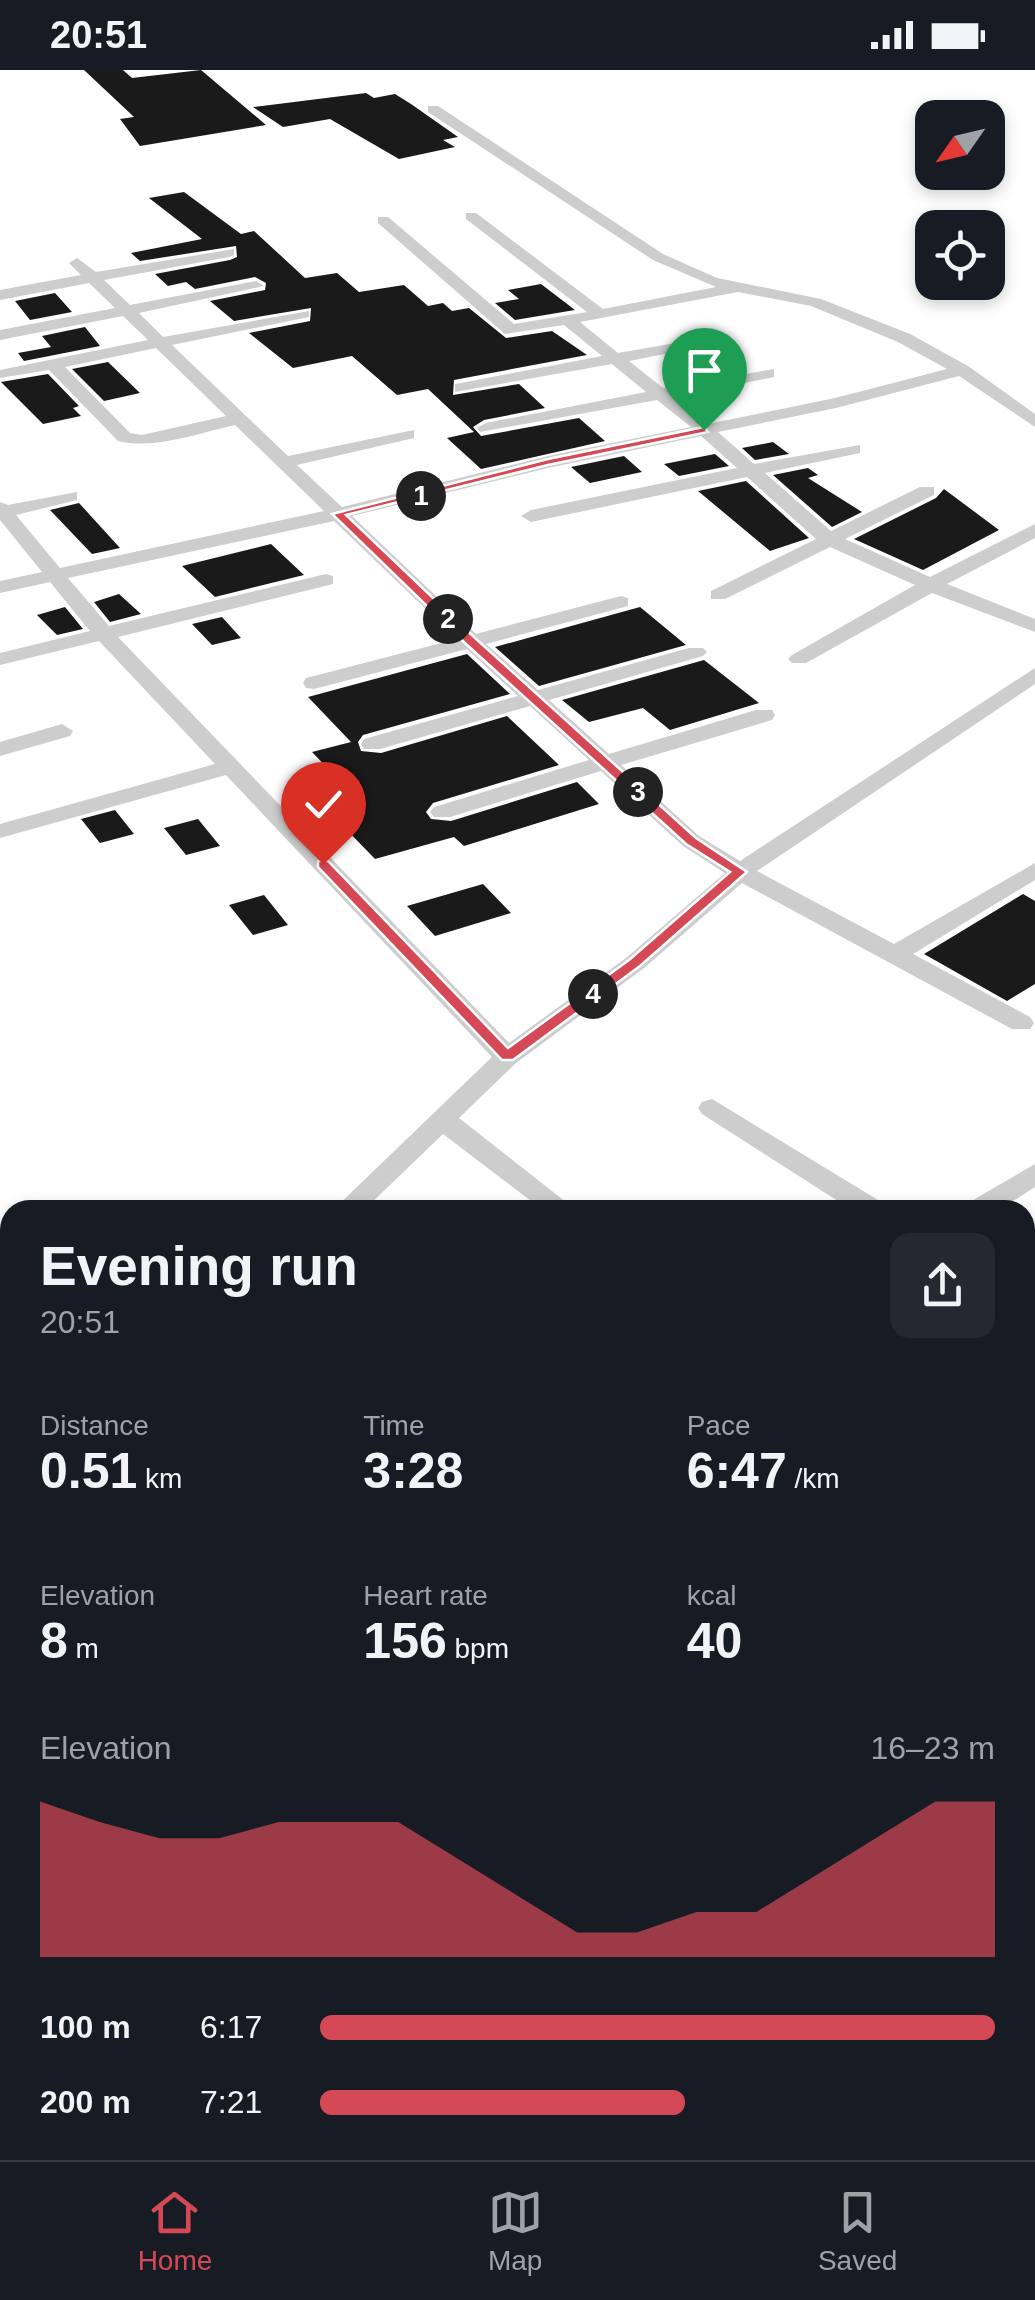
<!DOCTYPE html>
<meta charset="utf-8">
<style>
body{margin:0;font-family:Arial,sans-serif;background:#242831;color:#f1f3f6;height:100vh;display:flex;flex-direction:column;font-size:38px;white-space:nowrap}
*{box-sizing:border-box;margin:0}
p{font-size:32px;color:#9ea1a6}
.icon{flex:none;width:55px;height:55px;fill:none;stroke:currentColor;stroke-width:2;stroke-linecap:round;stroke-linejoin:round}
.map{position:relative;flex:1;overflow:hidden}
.drawer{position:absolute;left:0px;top:1130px;width:1035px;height:960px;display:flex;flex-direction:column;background:#171b24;border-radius:30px 30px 0 0;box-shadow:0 5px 15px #0003}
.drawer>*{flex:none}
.needle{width:65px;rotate:236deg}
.fabs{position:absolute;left:915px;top:30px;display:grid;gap:20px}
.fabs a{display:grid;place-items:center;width:90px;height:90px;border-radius:20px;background:#171b24;box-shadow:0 5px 15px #0003;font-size:50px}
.pin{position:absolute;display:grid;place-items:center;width:85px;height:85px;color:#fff;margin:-102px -42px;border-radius:50% 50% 50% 0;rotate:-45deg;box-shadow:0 0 10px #0007}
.pin .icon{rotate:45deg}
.km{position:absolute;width:50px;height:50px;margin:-25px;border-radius:50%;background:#222;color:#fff;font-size:28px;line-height:50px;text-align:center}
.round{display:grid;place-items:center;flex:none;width:105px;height:105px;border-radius:20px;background:#242831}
.summary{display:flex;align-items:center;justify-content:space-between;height:170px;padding:0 40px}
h1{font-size:55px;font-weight:700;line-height:75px}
.metrics{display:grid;grid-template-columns:repeat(3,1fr);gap:15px;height:170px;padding:10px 40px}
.metrics div{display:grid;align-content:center}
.metrics b{font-size:50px;font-weight:700}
.metrics small{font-size:28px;font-weight:400}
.metrics p{font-size:28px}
.chart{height:280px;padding:20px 40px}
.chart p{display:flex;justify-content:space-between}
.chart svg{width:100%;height:180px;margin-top:10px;fill:#d54956;opacity:.7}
ul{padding:0 40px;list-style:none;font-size:32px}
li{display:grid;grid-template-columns:160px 120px 1fr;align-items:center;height:75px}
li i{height:25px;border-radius:12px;background:#d54956}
.status{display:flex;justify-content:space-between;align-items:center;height:70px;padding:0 50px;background:#171b24;direction:ltr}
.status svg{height:28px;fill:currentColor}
.dock{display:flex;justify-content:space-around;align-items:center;height:140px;border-top:2px solid #363941;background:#171b24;font-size:28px;color:#9ea1a6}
.dock a{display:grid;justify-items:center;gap:5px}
.dock .selected{color:#d54956}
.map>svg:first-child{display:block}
.building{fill:#1a1a1a}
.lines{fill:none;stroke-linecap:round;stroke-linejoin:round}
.street{fill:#cdcdcd;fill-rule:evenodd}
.secondary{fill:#bdbdbd;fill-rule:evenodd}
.route{fill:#d54956;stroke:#fff;stroke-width:2.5}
</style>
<div class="status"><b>20:51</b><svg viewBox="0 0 49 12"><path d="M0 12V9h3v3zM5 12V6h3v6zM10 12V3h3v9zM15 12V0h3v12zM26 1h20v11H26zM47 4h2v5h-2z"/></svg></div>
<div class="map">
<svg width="1035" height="2090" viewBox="0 0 1035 2090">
<rect width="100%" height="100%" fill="#fff"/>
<path class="building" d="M84 0H123L132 8 201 0 266 55 140 76 120 49 134 47Z
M366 23 374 28 395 24 411 34 458 67 443 70 455 77 399 89 330 49 283 57 253 37Z
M184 122 241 164 254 161 305 208 337 203 359 222 404 215 428 236 443 233 452 241 469 238 506 268 552 261 587 285 454 310 453 325 519 314 545 338 484 350 473 357 481 366 579 348 605 371 481 399 447 368 474 362 428 319 397 325 352 286 293 298 249 263 310 251 311 238 234 251 210 231 265 220 266 213 255 207 195 219 186 212 168 216 155 204 230 190 237 187 236 176 140 191 131 183 202 169 149 128Z
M541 214 575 240 515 250 495 233 519 229 508 220Z
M55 223 72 242 30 250 15 231Z
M85 257 100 276 24 291 18 283 51 277 42 266Z
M108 292 140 323 104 331 72 299Z
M48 304 79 336 73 338 81 346 43 354 1 312Z
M773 372 789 384 755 390 742 378Z
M715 384 729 396 679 406 664 394Z
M624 386 642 402 590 413 571 397Z
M808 398 818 405 808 408 862 442 832 457 773 405Z
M746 411 809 468 770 481 698 421Z
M944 419 999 460 923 500 854 469 936 428Z
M79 433 120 478 92 484 50 440Z
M271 474 304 505 215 527 182 496Z
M119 524 141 544 110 552 94 532Z
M65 537 83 559 57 565 37 545Z
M640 537 686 575 539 616 495 577Z
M222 547 241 568 212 575 192 554Z
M467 584 510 624 363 665 358 672 361 681 381 683 507 646 559 695 433 733 426 742 431 749 451 751 577 712 599 734 464 776 454 767 375 789 306 718 338 709 312 682 351 672 308 627Z
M704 590 759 633 670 660 643 638 589 652 562 630Z
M115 740 134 764 100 773 81 749Z
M198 749 220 776 186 785 164 758Z
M483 814 511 843 435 866 407 836Z
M1023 824 1035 831V914L1007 931 924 884Z
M264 825 288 855 253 865 229 835Z"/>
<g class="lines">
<path class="street" d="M428 36H438L663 184 717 208 821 229 910 264 968 296 1035 344V357L959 306 836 338 718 362 754 394 860 375V383L765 403 831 461 920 417H934V425L845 469 930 507 1035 454V468L947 514 1035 549V562L932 523 806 593H792L788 589 792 585 915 515 830 477 725 529H711V521L816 469 747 407 531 452 521 446 531 440 737 398 701 366 548 398 352 446 476 564 621 526 628 528V536L486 574 538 620 689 578H703L707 582 703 586 549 630 609 684 756 640H772L775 645 772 650 621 695 699 766 740 791 1035 598V614L757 801 894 874 1035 793V810L913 884 1030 947 1034 953 1030 959H1012L742 813 644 898 516 993 459 1048 576 1140H543L443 1064 364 1140H333L492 987 226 705 0 768V754L215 694 99 571 0 595V583L90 561 50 512 0 523V511L42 502 0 450V432L8 435 77 422V430L16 445 60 498 324 441 235 355C198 363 156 380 118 371L49 300 0 308V300L148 270 123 246 0 270V260L115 238 89 213 0 230V220L81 205 69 193 77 188 96 202 234 179V185L229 187 104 210 130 235 256 211 264 216 139 243 163 267 309 241V247L172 275 288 386 414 360V368L297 395 342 437 548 386 691 357 657 330 480 362 477 358 486 353 646 322 612 294 455 322V314L461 313 602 286 564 255 505 264 378 153V147H388L514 254 587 242 466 149V143H476L603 239 716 217 653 190 428 42ZM738 222 811 236 898 272 947 299 835 328 708 354 674 327 774 307V299L663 318 629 291 727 272V264L618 283 580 252ZM156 278 226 346 142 365 130 363 65 297ZM334 451 457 569 306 608 303 613 306 618 314 619 467 579 518 626 364 669 361 674 364 679H380L530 636 589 690 434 737 430 742 434 747H450L601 701 683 776 725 803 626 888 509 973 118 567 333 514V506L326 504 109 556 68 508Z
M62 654 73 661 70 666 0 686V672Z
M712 1029 883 1133 887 1140H852L702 1044 698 1038 702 1032Z
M1035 1094V1117L999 1140H964L968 1133Z
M10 1367V1393L0 1396V1370Z
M1025 1950 1035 1954V1999L1025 1995Z"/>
<path class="secondary" d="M1035 1478V1521L1025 1525V1482Z
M379 2080H443L438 2090H375Z"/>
</g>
<path class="route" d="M704 357 708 362 548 395 346 445 475 568 696 768 747 802 640 896 513 990H502L318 797V791H328L508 978 629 890 730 802 686 774 466 574 332 444 548 389Z"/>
</svg>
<div class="fabs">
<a><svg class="needle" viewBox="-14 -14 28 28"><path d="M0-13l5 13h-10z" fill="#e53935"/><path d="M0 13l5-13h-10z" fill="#9ea1a6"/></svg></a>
<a><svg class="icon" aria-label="locate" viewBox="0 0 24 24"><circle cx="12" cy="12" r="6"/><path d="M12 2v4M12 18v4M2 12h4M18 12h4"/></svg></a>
</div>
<div class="pin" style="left:704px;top:360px;background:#1e9e55"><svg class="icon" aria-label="arrive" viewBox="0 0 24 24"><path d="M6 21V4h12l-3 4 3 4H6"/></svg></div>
<div class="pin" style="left:323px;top:794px;background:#d93025"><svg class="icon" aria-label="check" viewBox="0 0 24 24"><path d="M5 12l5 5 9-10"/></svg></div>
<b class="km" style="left:421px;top:426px">1</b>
<b class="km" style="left:448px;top:549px">2</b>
<b class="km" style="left:638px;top:722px">3</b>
<b class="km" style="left:593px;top:924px">4</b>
<section class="drawer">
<div class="summary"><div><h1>Evening run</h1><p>20:51</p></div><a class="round"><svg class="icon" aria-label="share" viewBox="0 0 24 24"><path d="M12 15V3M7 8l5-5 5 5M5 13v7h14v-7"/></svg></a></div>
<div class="metrics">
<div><p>Distance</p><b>0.51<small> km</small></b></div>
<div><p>Time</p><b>3:28</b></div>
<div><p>Pace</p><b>6:47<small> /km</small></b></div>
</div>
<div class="metrics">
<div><p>Elevation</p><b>8<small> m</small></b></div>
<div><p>Heart rate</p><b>156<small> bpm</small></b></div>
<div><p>kcal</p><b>40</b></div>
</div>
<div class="chart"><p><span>Elevation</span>16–23 m</p>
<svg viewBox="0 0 160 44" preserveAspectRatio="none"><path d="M0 44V6L10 11L20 15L30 15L40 11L50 11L60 11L70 20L80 29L90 38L100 38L110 33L120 33L130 24L140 15L150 6L160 6V44z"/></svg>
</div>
<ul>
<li><b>100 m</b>6:17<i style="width:100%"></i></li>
<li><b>200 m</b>7:21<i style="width:54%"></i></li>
</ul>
</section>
</div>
<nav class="dock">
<a class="selected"><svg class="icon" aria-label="home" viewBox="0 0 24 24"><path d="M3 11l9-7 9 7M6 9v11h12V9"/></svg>Home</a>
<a><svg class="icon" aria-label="map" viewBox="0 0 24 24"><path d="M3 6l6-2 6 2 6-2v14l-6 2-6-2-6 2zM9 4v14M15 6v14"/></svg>Map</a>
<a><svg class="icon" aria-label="saved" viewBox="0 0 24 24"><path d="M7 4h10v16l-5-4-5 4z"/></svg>Saved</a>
</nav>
